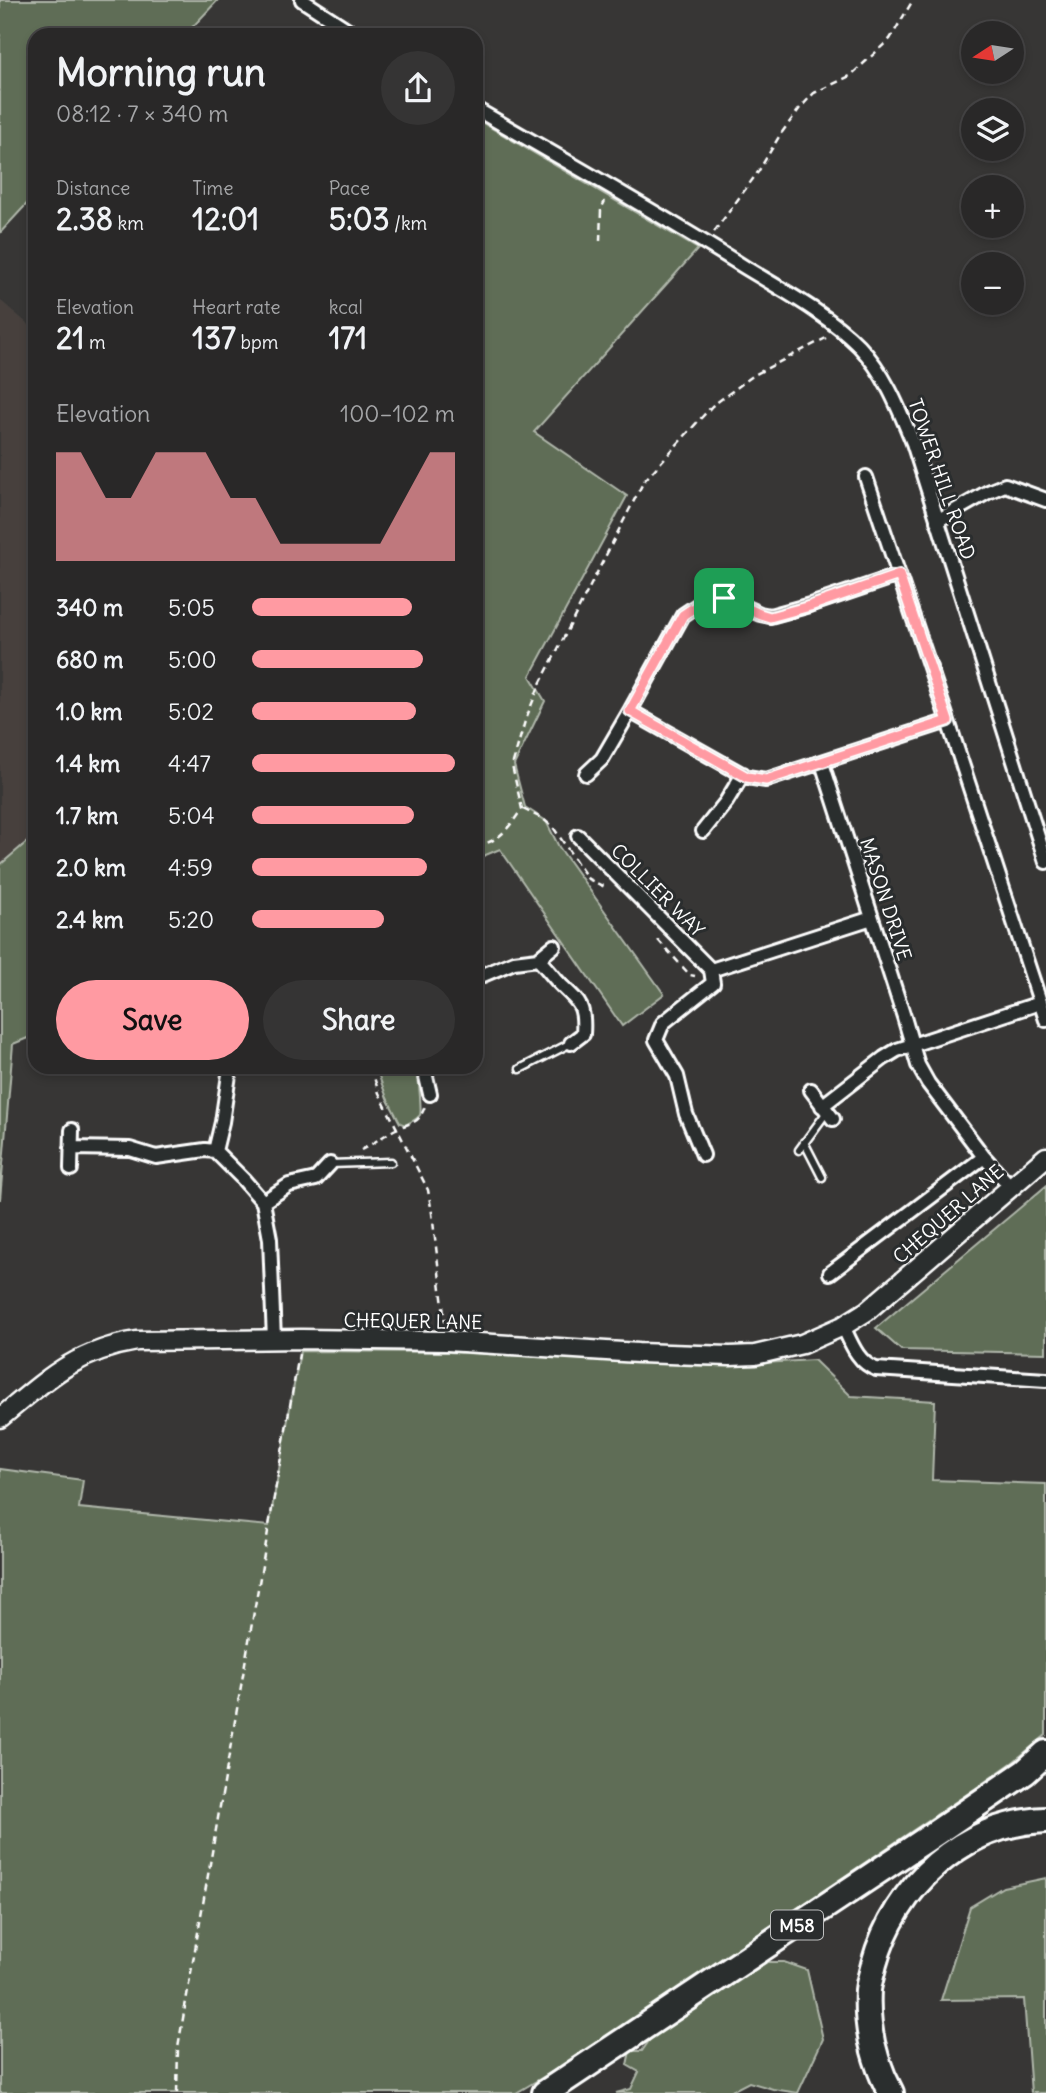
<!DOCTYPE html>
<meta charset="utf-8">
<style>
body{margin:0;font-family:Delius,sans-serif;background:#353434;color:#f1f3f6;height:100vh;display:flex;flex-direction:column;font-size:26px;white-space:nowrap}
*{box-sizing:border-box;margin:0}
p{font-size:23px;color:#a5a6a8}
.icon{flex:none;width:38px;height:38px;fill:none;stroke:currentColor;stroke-width:2;stroke-linecap:round;stroke-linejoin:round}
.map{position:relative;flex:1;overflow:hidden}
.details{position:absolute;left:28px;top:28px;width:455px;height:1046px;display:flex;flex-direction:column;background:#292828;border-radius:21px;box-shadow:0 4px 10px #0003,0 0 0 2px #454445}
.details>*{flex:none}
.needle{width:46px;rotate:258deg}
.tools{position:absolute;left:961px;top:21px;display:grid;gap:14px}
.tools a{display:grid;place-items:center;width:63px;height:63px;border-radius:50%;background:#292828;box-shadow:0 4px 10px #0003,0 0 0 2px #454445;font-size:35px}
.pin{position:absolute;display:grid;place-items:center;width:60px;height:60px;color:#fff;margin:-30px;border-radius:14px;box-shadow:0 4px 10px #0006}
.round{display:grid;place-items:center;flex:none;width:74px;height:74px;border-radius:37px;background:#353434}
.headline{display:flex;align-items:center;justify-content:space-between;height:119px;padding:0 28px}
h1{font-size:38px;font-weight:700;line-height:52px}
.metrics{display:grid;grid-template-columns:repeat(3,1fr);gap:10px;height:119px;padding:7px 28px}
.metrics div{display:grid;align-content:center}
.metrics b{font-size:30px;font-weight:700}
.metrics small{font-size:19px;font-weight:400}
.metrics p{font-size:19px}
.chart{height:196px;padding:14px 28px}
.chart p{display:flex;justify-content:space-between}
.chart svg{width:100%;height:126px;margin-top:7px;fill:#ff9aa2;opacity:.7}
.action{display:flex;gap:14px;margin-top:auto;padding:14px 28px}
.action a{flex:1;height:80px;border-radius:42px;background:#ff9aa2;color:#111;font-size:28px;font-weight:700;line-height:80px;text-align:center}
.action a+a{background:#353434;color:#f1f3f6}
ul{padding:0 28px;list-style:none;font-size:23px}
li{display:grid;grid-template-columns:112px 84px 1fr;align-items:center;height:52px}
li i{height:18px;border-radius:9px;background:#ff9aa2}
.map>svg:first-child{display:block}
.built{fill:#46413e}
.green{fill:#5f6d56;stroke:#afb6aa;stroke-width:2}
.lines{fill:none;stroke-linecap:round;stroke-linejoin:round}
.lane-casing{stroke:#fff;stroke-width:11}
.street-casing{stroke:#fff;stroke-width:18}
.secondary-casing{stroke:#fff;stroke-width:23}
.highway-casing{stroke:#fff;stroke-width:30}
.path{stroke:#fff;stroke-width:2.5;stroke-dasharray:7 5;stroke-linecap:butt}
.lane{stroke:#2a2d2e;stroke-width:6}
.street{stroke:#2a2d2e;stroke-width:12}
.secondary{stroke:#2a2d2e;stroke-width:18}
.highway{stroke:#2a2d2e;stroke-width:24}
.route-casing{stroke:#fff;stroke-width:14}
.route{stroke:#ff9aa2;stroke-width:9}
.labels{text-anchor:middle;dominant-baseline:central;stroke-width:6;stroke-linejoin:round;paint-order:stroke}
.shield{fill:#2a2d2e;stroke:#bfc0c0;stroke-width:2}
.shield-label{font-size:18px;font-weight:bold;fill:#fff}
.street-label{font-size:19px;fill:#fff;stroke:#2a2d2e}
</style>
<div class="map">
<svg width="1046" height="2093" viewBox="0 0 1046 2093">
<rect width="100%" height="100%" fill="#373635"/>
<filter id="ink" filterUnits="userSpaceOnUse"><feTurbulence type="fractalNoise" baseFrequency=".0143" numOctaves="2"/><feDisplacementMap in="SourceGraphic" scale="14" xChannelSelector="R" yChannelSelector="G"/><feConvolveMatrix kernelMatrix="1 2 1 2 8 2 1 2 1" color-interpolation-filters="sRGB"/></filter>
<g filter="url(#ink)">
<path class="built" d="M0 300 35 330V839L0 866Z"/>
<path class="green" d="M0 0H218L185 35H35V195L0 233Z
M476 119 698 249 534 432 627 496 530 676 545 701 514 765 525 807 546 821 559 847 664 994 622 1026 500 849 476 859Z
M35 835V1035L13 1044 0 1200V865Z
M376 1068H417C418 1074 422 1111 420 1115 417 1119 410 1122 406 1125L400 1123 387 1098Z
M1046 1186V1353L901 1350 876 1328Z
M300 1351 448 1352 714 1366 814 1360 851 1396 935 1401 932 1480 1046 1484V1735L1013 1762 976 1788 570 2061 516 2093H0V1469L83 1480 79 1508 269 1526Z
M1046 1878V2093H1031L1024 1999 941 2000 970 1907 1003 1887Z
M759 1962H784L807 1970 823 2039 798 2093 773 2089 749 2082 728 2093H616L631 2089 639 2072 627 2065 630 2051H642L651 2038Z"/>
<g class="lines">
<defs>
<path id="lane" d="M520 1069 571 1043
M804 1142 822 1177
M799 1150 827 1112
M330 1164 391 1162"/>
<path id="street" d="M302 0 356 35
M476 109C566 161 657 212 746 268 784 291 827 314 859 346 885 373 899 409 913 443L1046 862
M937 521 988 492 1005 485 1046 500
M630 711 683 615 704 601 724 598 760 614 770 616 810 605 899 575
M948 721 1046 1020
M822 763 904 1017 918 1065 928 1083 984 1157 1011 1187
M586 774 602 759 630 711 747 777 766 780 948 721 866 477
M703 831 726 802 743 774
M578 836 711 970 872 918
M538 959 554 946
M476 978 514 962 538 959C546 967 553 977 561 985 580 1003 585 1006 583 1034L571 1043
M424 1068 430 1094
M811 1090 833 1119
M822 1106 884 1058 897 1050 1040 1003
M71 1148 130 1149 156 1157 205 1150 215 1151 243 1179 263 1202 270 1239 274 1340
M215 1151 222 1122 230 1068
M703 1155 686 1114 677 1076 656 1040 663 1023 713 983 711 970
M71 1169 72 1130
M263 1202 289 1185 316 1179 330 1164
M830 1273 984 1157
M843 1326C851 1343 858 1363 876 1369L1046 1380"/>
<path id="secondary" d="M0 1418C46 1380 75 1351 137 1341L301 1339 447 1341 638 1353 730 1356 755 1355 802 1344 843 1326 867 1311 1046 1157"/>
<path id="highway" d="M545 2093 937 1832 1025 1772 1046 1753
M891 2093C874 2062 866 2026 868 1990 869 1982 872 1973 874 1964 895 1886 963 1823 1046 1820"/>
</defs>
<use href="#lane" class="lane-casing"/>
<use href="#street" class="street-casing"/>
<use href="#secondary" class="secondary-casing"/>
<use href="#highway" class="highway-casing"/>
<path class="path" d="M714 232 758 172 780 135 800 108 814 93 850 76 890 39 913 0
M600 241 601 209 605 201
M523 809 543 819 553 827 588 879 607 888
M476 846C501 841 508 828 522 809L512 766 525 721 539 686 644 481 712 406 754 375 826 338
M658 940 690 975 695 976
M371 1068 379 1093 428 1190 432 1213 445 1323
M361 1150C373 1144 384 1135 396 1129 412 1121 418 1126 425 1106
M177 2093 178 2047 299 1354"/>
<use href="#lane" class="lane"/>
<use href="#street" class="street"/>
<use href="#secondary" class="secondary"/>
<use href="#highway" class="highway"/>
</g>
</g>
<g class="lines" filter="url(#ink)">
<defs>
<path id="route" d="M899 575 948 721 766 780 747 777 630 711 683 615 704 601 724 598 760 614 770 617 810 606Z"/>
</defs>
<use href="#route" class="route-casing"/>
<use href="#route" class="route"/>
</g>
<g class="labels">
<rect class="shield" x="771" y="1910.5" width="52" height="29" rx="5"/>
<g class="shield-label">
<text x="797" y="1925">M58</text>
</g>
<g class="street-label">
<text transform="translate(942 479) rotate(71)">TOWER HILL ROAD</text>
<text transform="translate(658 890) rotate(45)">COLLIER WAY</text>
<text transform="translate(886 899) rotate(72)">MASON DRIVE</text>
<text transform="translate(948 1214) rotate(-41)">CHEQUER LANE</text>
<text transform="translate(413 1321) rotate(1)">CHEQUER LANE</text>
</g>
</g>
</svg>
<div class="tools">
<a><svg class="needle" viewBox="-14 -14 28 28"><path d="M0-13l5 13h-10z" fill="#e53935"/><path d="M0 13l5-13h-10z" fill="#a5a6a8"/></svg></a>
<a><svg class="icon" aria-label="layers" viewBox="0 0 24 24"><path d="M12 4l9 5-9 5-9-5zM3 14l9 5 9-5"/></svg></a>
<a>+</a>
<a>−</a>
</div>
<div class="pin" style="left:724px;top:598px;background:#1e9e55"><svg class="icon" aria-label="arrive" viewBox="0 0 24 24"><path d="M6 21V4h12l-3 4 3 4H6"/></svg></div>
<section class="details">
<div class="headline"><div><h1>Morning run</h1><p>08:12 · 7 × 340 m</p></div><a class="round"><svg class="icon" aria-label="share" viewBox="0 0 24 24"><path d="M12 15V3M7 8l5-5 5 5M5 13v7h14v-7"/></svg></a></div>
<div class="metrics">
<div><p>Distance</p><b>2.38<small> km</small></b></div>
<div><p>Time</p><b>12:01</b></div>
<div><p>Pace</p><b>5:03<small> /km</small></b></div>
</div>
<div class="metrics">
<div><p>Elevation</p><b>21<small> m</small></b></div>
<div><p>Heart rate</p><b>137<small> bpm</small></b></div>
<div><p>kcal</p><b>171</b></div>
</div>
<div class="chart"><p><span>Elevation</span>100–102 m</p>
<svg viewBox="0 0 160 44" preserveAspectRatio="none"><path d="M0 44V6L10 6L20 22L30 22L40 6L50 6L60 6L70 22L80 22L90 38L100 38L110 38L120 38L130 38L140 22L150 6L160 6V44z"/></svg>
</div>
<ul>
<li><b>340 m</b>5:05<i style="width:79%"></i></li>
<li><b>680 m</b>5:00<i style="width:84%"></i></li>
<li><b>1.0 km</b>5:02<i style="width:81%"></i></li>
<li><b>1.4 km</b>4:47<i style="width:100%"></i></li>
<li><b>1.7 km</b>5:04<i style="width:80%"></i></li>
<li><b>2.0 km</b>4:59<i style="width:86%"></i></li>
<li><b>2.4 km</b>5:20<i style="width:65%"></i></li>
</ul>
<div class="action"><a>Save</a><a>Share</a></div>
</section>
</div>
